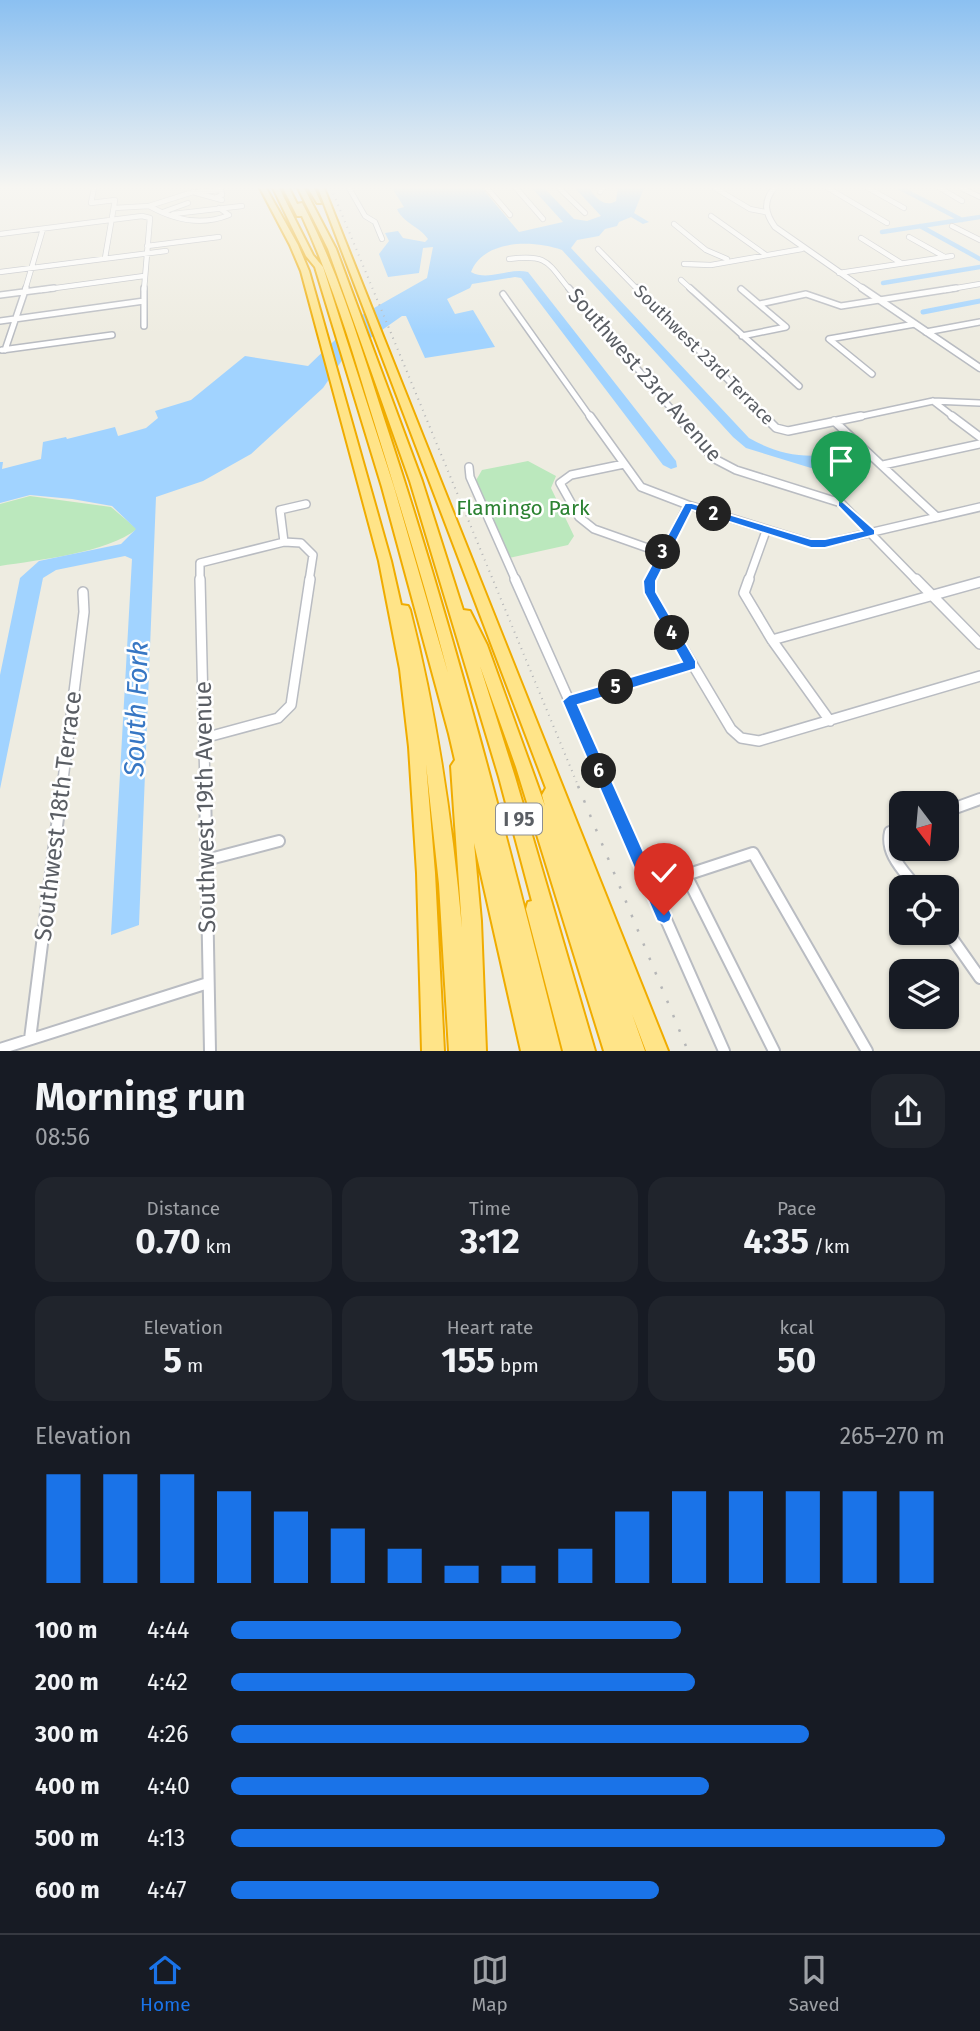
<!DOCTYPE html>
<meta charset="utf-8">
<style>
body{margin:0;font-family:"Fira Sans",sans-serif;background:#20242c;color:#f1f3f6;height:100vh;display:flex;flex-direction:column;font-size:26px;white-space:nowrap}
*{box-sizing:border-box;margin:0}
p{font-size:23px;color:#9ea1a6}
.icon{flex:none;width:38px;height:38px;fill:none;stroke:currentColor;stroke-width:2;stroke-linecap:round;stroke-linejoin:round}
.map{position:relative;height:1051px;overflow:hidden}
.panel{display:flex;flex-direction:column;background:#171b24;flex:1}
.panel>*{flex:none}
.needle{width:46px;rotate:164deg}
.tools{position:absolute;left:889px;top:791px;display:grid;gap:14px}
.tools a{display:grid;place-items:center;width:70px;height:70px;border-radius:14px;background:#171b24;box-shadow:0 2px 5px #0004;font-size:35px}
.pin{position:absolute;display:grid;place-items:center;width:60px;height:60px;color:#fff;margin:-72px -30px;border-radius:50% 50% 50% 0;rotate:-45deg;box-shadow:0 0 7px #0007}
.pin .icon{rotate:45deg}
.km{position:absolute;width:35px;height:35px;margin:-18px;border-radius:50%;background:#222;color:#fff;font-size:19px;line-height:35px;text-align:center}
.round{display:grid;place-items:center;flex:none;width:74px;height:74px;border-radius:21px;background:#20242c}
.overview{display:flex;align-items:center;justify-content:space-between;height:119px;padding:0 35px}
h1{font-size:38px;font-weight:700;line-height:52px}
.figures{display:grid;grid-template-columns:repeat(3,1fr);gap:10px;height:119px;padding:7px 35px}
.figures div{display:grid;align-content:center;border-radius:18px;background:#20242c;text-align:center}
.figures b{font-size:35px;font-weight:700}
.figures small{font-size:19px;font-weight:400}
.figures p{font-size:19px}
.chart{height:196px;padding:14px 35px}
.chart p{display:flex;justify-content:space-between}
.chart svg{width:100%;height:126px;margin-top:7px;stroke:#1a73e8;stroke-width:6}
ul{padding:0 35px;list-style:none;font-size:23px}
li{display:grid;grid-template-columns:112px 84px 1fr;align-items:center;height:52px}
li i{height:18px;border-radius:9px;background:#1a73e8}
.menu{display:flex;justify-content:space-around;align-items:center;height:98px;border-top:2px solid #363941;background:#171b24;font-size:19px;color:#9ea1a6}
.menu a{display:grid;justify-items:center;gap:4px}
.menu .current{color:#1a73e8}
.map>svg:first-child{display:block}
.green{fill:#bbe8bd}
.water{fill:#a1d3ff}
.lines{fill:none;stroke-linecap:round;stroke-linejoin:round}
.canal-far1{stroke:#a1d3ff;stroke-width:4.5}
.canal{stroke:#a1d3ff;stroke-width:5}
.minor-far4-casing{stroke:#b9bcc2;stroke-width:6}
.minor-far3-casing{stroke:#b9bcc2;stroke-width:8}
.minor-far2-casing{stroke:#b9bcc2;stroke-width:10}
.minor-far1-casing{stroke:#b9bcc2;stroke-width:12}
.minor-casing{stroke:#b9bcc2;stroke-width:14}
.tertiary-far1-casing{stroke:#b9bcc2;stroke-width:7}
.tertiary-casing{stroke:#b9bcc2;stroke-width:9}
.motorway-casing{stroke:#f0ac00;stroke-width:4}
.minor-far4{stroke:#fff;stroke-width:4.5}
.minor-far3{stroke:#fff;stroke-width:5}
.minor-far2{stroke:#fff;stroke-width:7}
.minor-far1{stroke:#fff;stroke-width:9}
.minor{stroke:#fff;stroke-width:10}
.tertiary-far1{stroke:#fff;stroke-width:5}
.tertiary{stroke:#fff;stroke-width:6}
.motorway{fill:#ffe488;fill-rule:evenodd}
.rail-far1{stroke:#b5b6b7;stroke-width:2;stroke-dasharray:1 5;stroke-linecap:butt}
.rail{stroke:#b5b6b7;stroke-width:2.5;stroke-dasharray:2.5 13;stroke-linecap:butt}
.route{fill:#1a73e8;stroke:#fff;stroke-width:2}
.labels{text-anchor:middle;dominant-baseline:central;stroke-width:5;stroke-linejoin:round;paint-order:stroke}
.far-street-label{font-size:18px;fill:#5a5e64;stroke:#fff}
.shield{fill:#fff;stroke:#8c8e92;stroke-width:2}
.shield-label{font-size:19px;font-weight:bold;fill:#5a5e64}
.street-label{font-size:21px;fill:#5a5e64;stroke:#fff}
.park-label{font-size:21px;fill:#2c8232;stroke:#fff}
.near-street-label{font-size:24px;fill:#5a5e64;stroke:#fff}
.near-water-label{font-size:28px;font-style:italic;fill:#3777c4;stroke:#fff}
</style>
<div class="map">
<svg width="980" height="1051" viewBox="0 0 980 1051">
<rect width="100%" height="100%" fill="#eeece1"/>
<path class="green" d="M528 461 556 476 551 488 574 536 568 545 509 558 475 482 482 470Z
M30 496 111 507 137 529C107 553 38 560 0 566V504Z"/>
<path class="water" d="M392 188H482L519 232 563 222 532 188H544L574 219 587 221 601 216 575 188H589C595 198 605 208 616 201L618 188H644L634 213 649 222 643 224 631 217 619 222 617 226 605 229 599 236 577 240 571 248 749 438C775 453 802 459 832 454L856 477 847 479 746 448 733 437 562 250C533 240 484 239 471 272 489 282 509 267 528 272L676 461 677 467 671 469 663 465 521 278 515 277 472 284 470 288 447 299 455 314 473 310 495 347 425 358 406 316H402L345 356 323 388 251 454 203 481 156 497 139 925 111 935 132 559 125 556 56 570 43 578 0 789V675L20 578 39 561 121 544 136 529 112 506 72 499 30 495 0 503V462H3L2 469 41 459 43 442 66 437 67 439 115 427 118 436 146 428 158 418 155 411 191 400 245 356 308 366 360 316 427 278 433 247 423 248 419 273 388 277 379 254 389 241 385 233 398 231 403 238 425 242 428 239C419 226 403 223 397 209L404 207Z"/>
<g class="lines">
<path class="canal-far1" d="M900 188 962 220
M920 226 980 259
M882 232 980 217
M883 283 980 267"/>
<path class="canal" d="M923 312 980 301"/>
<defs>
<path id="minor-far4" d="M94 188 91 203 115 200 105 258
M349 188 365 216 375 222 382 239
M487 188 510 215
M516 188 543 219
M559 188 585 213
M715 188 750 209 765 212
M828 188 887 223
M868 188 904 208
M940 188 962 201
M961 188 980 197
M197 192 221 190 222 195 215 198
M600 192 603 188
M149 206C174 220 202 226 229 215L219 208
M114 208 149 206 193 192 222 200
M163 212 188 203
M173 214 242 206
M711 216 766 255
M674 224 706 250 727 259
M952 226 980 240
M0 234 142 216 150 218 144 290
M909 237 943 256
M861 238 901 263
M147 246 219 237
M598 249 638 290
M509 259C548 254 547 262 570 290
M684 264 711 265 802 249
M0 272 166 251
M839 273 952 256
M681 280 692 290
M25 290 43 229
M41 290 144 276
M945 290 980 284"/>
<path id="minor-far3" d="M144 288V326
M569 288 679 418
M637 288 766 418
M690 288 799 386
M741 289 786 327 742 336
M503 294 591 418
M0 295 54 288
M760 304 806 294 841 306 956 288
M0 321 144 301
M926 332 980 322
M2 350 112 335
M5 350 26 288
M872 374 829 339 915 324
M933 401 955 418
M853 418 933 401 980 403"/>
<path id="minor-far2" d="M590 416 641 487 688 505 811 543H826L980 507
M677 416 713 458 736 470 841 503 917 581
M764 416 776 428 788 431 861 416
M952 416 980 437
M834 421 937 517
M624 464 571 475 560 483 579 517 594 529 662 553
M883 465 980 444
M469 467 470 477 516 581
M284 542 280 510 306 504
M200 581V563L284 542 301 543 313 555 309 581
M650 581 688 505
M748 581 766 531"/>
<path id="minor-far1" d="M200 579 205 788
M515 579 608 788
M651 579 650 593 731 729 741 738 759 741 980 676
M749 579 744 593 772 640 830 721
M916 579 980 644
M772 640 980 582
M569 701 691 665
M204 738 278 718 291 705 310 579
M62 788 84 612 83 592"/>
<path id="minor" d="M205 786 210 1051
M607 786 724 1051
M947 811 980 799
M901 828 890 832C885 854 904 871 916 887
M206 860 279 841
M947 931 980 978
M30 1039 62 786
M0 1049 208 983
M774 1051 686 875 753 853 867 1051"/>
<path id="tertiary-far1" d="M774 188C763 202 765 213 775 227L865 290"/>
<path id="tertiary" d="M862 288 980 368"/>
<path id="motorway" d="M260 188H266L298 245 309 271 391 561 401 605 408 606 410 610C437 715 452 820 462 928L451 766 455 760 449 734 382 487 315 267 306 256 273 188H279L313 255 323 267 394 487 448 673C425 585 398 499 371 412 351 346 331 279 302 216H297L283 188H289L297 204 302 203C342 277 365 361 391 440 457 641 509 846 561 1051H521L474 843 481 921 486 1051H449L439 884 426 764 435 873 444 1051H422L417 873 409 747 400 669 379 561 301 271 290 245Z
M298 188H304L336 249 422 481 463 610 470 611 487 645 545 806 542 795 546 788 318 188H324L668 1051H646L632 1014 645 1051H604L516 767 480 666 515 777 595 1051H563L526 909 528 902 532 901 499 777 410 481 328 249Z
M308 188H314L321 203H317Z"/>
</defs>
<use href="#minor-far4" class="minor-far4-casing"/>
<use href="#minor-far3" class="minor-far3-casing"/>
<use href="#minor-far2" class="minor-far2-casing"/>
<use href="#minor-far1" class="minor-far1-casing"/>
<use href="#minor" class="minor-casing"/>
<use href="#tertiary-far1" class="tertiary-far1-casing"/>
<use href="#tertiary" class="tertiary-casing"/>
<use href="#motorway" class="motorway-casing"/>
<use href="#minor-far4" class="minor-far4"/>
<use href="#minor-far3" class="minor-far3"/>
<use href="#minor-far2" class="minor-far2"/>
<use href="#minor-far1" class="minor-far1"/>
<use href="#minor" class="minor"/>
<use href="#tertiary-far1" class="tertiary-far1"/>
<use href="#tertiary" class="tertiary"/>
<use href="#motorway" class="motorway"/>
<path class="rail-far1" d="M331 188 579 788"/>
<path class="rail" d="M578 786 688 1051"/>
</g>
<linearGradient id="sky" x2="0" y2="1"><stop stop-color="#8bc0f1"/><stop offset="0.56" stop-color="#f7f6f2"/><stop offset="1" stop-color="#f7f6f2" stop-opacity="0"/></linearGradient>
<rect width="980" height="335" fill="url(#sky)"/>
<path class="route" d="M841 500 875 530V535L825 548H811L692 510 656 581V592L696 661V669L578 705 672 915 670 921 664 924 657 921 562 701 569 695 682 662 644 593 643 581 685 503H692L811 539H825L862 531 838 506V501Z"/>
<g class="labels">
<g class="far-street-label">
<text transform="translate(704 355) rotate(45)">Southwest 23rd Terrace</text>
</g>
<rect class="shield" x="496" y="803.5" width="46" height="31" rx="5"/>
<g class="shield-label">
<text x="519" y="819">I 95</text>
</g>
<g class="street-label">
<text transform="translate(645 375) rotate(49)">Southwest 23rd Avenue</text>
</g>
<g class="park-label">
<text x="523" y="508">Flamingo Park</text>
</g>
<g class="near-street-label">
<text transform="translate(205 807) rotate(-91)">Southwest 19th Avenue</text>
<text transform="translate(58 816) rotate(-83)">Southwest 18th Terrace</text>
</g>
<g class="near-water-label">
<text transform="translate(136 709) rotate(-88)">South Fork</text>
</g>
</g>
</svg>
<div class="tools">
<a><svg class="needle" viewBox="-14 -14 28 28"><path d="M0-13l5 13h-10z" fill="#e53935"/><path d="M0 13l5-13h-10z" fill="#9ea1a6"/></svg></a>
<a><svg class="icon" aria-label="locate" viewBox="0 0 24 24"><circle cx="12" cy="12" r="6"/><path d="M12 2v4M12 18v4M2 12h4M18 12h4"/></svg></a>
<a><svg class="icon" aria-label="layers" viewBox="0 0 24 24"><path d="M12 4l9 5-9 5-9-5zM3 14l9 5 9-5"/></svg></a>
</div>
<div class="pin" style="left:841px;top:503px;background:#1e9e55"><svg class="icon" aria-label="arrive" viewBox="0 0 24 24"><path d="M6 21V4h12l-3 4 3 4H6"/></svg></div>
<div class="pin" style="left:664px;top:915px;background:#d93025"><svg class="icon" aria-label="check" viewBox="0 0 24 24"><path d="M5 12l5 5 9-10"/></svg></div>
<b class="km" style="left:714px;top:514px">2</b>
<b class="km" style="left:663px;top:552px">3</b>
<b class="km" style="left:672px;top:633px">4</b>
<b class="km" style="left:616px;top:687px">5</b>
<b class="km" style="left:599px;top:771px">6</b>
</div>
<section class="panel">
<div class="overview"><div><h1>Morning run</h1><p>08:56</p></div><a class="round"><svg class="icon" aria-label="share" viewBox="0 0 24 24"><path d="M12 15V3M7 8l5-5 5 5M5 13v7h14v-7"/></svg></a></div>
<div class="figures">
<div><p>Distance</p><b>0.70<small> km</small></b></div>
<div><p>Time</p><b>3:12</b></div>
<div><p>Pace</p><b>4:35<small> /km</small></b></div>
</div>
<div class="figures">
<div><p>Elevation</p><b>5<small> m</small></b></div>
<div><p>Heart rate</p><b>155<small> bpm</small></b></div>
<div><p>kcal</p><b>50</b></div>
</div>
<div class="chart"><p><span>Elevation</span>265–270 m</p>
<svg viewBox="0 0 160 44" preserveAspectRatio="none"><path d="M5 44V6M15 44V6M25 44V6M35 44V12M45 44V19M55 44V25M65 44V32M75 44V38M85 44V38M95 44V32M105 44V19M115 44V12M125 44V12M135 44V12M145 44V12M155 44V12"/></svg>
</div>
<ul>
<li><b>100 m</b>4:44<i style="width:63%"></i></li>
<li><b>200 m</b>4:42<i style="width:65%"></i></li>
<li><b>300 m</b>4:26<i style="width:81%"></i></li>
<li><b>400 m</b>4:40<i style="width:67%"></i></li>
<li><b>500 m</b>4:13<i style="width:100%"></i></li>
<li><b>600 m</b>4:47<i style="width:60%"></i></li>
</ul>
</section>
<nav class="menu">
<a class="current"><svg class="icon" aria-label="home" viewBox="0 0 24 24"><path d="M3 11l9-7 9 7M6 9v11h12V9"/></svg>Home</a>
<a><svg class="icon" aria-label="map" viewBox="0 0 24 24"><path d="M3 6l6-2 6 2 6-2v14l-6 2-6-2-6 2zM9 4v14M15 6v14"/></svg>Map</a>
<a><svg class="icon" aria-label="saved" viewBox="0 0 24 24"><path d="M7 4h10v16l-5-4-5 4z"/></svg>Saved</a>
</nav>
